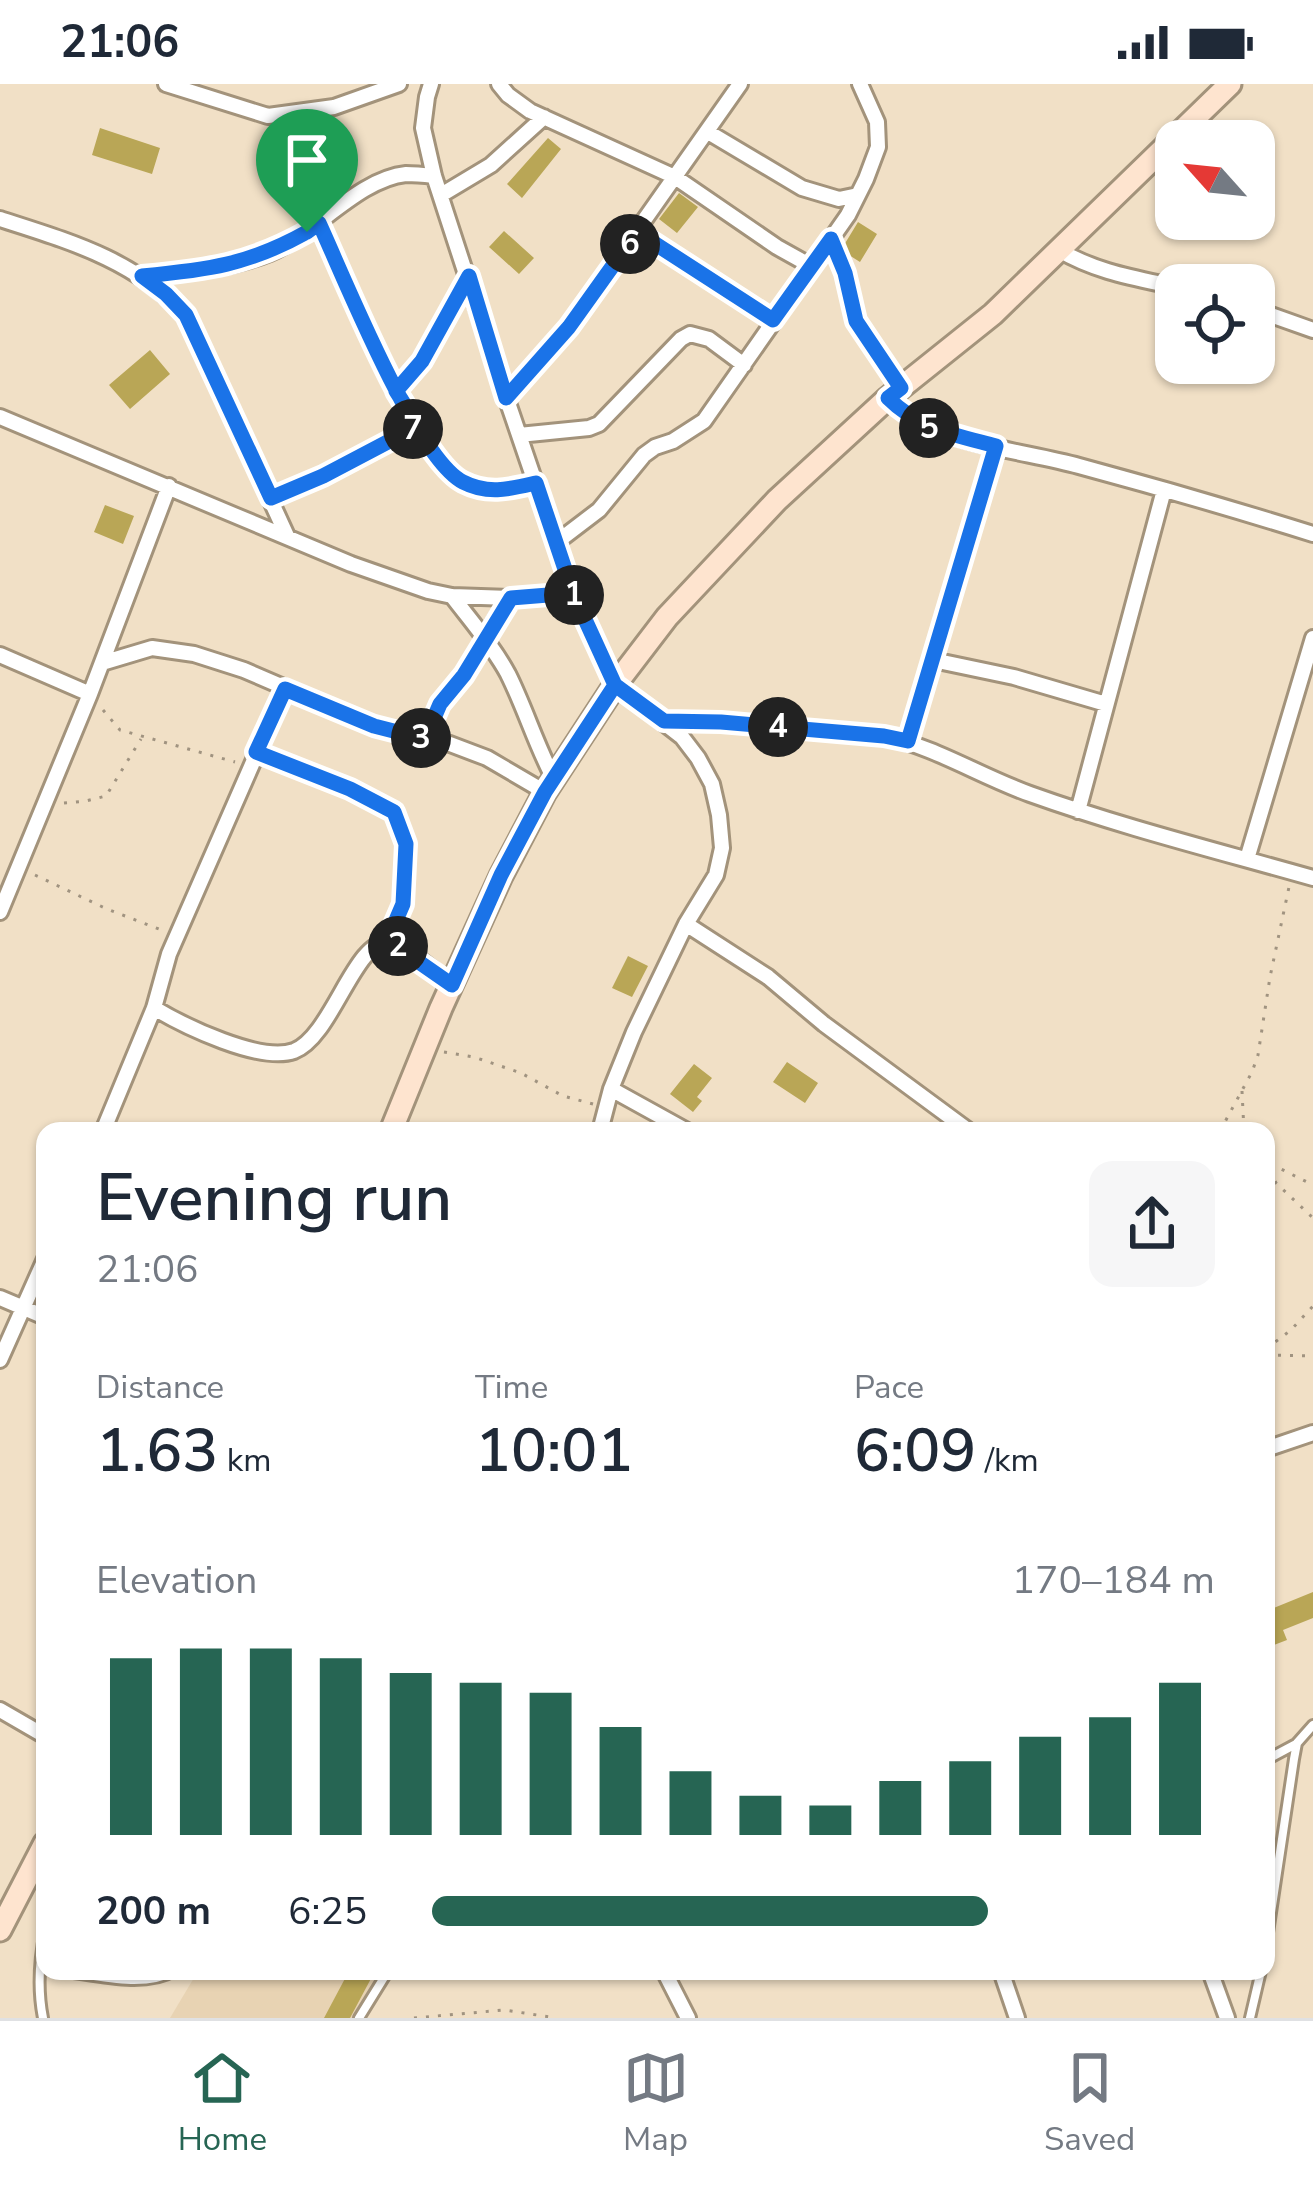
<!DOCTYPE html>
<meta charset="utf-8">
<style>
body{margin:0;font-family:"Nunito Sans",sans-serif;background:#f6f6f7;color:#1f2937;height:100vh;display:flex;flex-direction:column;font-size:45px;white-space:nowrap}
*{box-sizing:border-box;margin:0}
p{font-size:39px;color:#747a83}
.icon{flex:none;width:66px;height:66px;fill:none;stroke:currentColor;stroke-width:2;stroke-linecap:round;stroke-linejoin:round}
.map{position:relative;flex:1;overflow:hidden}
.sheet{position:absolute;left:36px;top:1038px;width:1239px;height:858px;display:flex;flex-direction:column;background:#fff;border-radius:24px;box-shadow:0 3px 9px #0004}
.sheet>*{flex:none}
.needle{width:78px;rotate:297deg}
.tools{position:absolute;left:1155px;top:36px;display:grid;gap:24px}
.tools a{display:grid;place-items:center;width:120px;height:120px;border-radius:24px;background:#fff;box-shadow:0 3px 9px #0004;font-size:60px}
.pin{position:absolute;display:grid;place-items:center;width:102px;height:102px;color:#fff;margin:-123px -51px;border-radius:50% 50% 50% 0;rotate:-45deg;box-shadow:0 0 12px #0007}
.pin .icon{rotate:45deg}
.km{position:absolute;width:60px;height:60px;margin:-30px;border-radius:50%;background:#222;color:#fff;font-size:33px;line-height:60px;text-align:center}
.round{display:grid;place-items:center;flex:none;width:126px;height:126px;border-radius:24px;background:#f6f6f7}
.headline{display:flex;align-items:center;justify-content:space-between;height:204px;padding:0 60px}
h1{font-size:66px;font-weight:600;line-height:90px}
.stats{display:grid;grid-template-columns:repeat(3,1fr);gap:18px;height:204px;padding:12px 60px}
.stats div{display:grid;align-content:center}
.stats b{font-size:60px;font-weight:600}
.stats small{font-size:33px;font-weight:400}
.stats p{font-size:33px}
.chart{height:336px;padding:24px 60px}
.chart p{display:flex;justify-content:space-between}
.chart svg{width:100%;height:216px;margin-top:12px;stroke:#266553;stroke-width:6}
ul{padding:0 60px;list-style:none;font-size:39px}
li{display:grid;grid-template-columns:192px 144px 1fr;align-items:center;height:90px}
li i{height:30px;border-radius:15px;background:#266553}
.status{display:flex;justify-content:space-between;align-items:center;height:84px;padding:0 60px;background:#fff;direction:ltr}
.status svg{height:33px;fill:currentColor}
.menu{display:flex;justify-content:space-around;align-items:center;height:168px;border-top:3px solid #e0e1e3;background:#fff;font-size:33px;color:#747a83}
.menu a{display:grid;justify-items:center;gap:6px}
.menu .selected{color:#266553}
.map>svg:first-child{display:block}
.built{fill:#e8d3b3}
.building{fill:#b9a656}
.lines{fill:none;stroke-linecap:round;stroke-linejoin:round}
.lane-casing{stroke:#a3937b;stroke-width:14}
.street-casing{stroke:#a3937b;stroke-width:20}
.secondary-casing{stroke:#a3937b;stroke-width:27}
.path{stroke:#a09380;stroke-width:3;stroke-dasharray:3 9;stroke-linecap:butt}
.lane{stroke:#fff;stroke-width:8}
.street{stroke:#fff;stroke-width:14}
.secondary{stroke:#fee4cf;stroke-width:21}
.route-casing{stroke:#fff;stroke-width:24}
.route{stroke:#1a73e8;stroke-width:15}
</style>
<div class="status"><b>21:06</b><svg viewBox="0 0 49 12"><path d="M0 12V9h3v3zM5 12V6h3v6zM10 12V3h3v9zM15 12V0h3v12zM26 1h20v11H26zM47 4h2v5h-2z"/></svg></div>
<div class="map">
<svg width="1313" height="1934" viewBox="0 0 1313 1934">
<rect width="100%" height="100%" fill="#f1e0c6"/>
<path class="built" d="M198 1887H394L366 1934H170Z"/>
<path class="building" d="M100 44 160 64 152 90 92 71Z
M548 54 561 65 522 114 507 100Z
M679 109 698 123 677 149 659 135Z
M858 138 877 150 860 178 841 166Z
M504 147 534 174 519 190 489 163Z
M150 266 170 290 130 325 109 301Z
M105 421 134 432 123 460 94 448Z
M628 872 648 882 632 913 612 904Z
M787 978 818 999 805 1019 773 998Z
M694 980 712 994 697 1013 702 1017 693 1028 670 1010Z
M1313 1508V1534L1283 1546 1287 1556 1266 1564V1527Z
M349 1887H375L350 1934H324Z"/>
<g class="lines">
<defs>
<path id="lane" d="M1266 1676 1296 1660
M1266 1862 1294 1675 1297 1659 1313 1641
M60 1887C94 1891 144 1905 174 1887
M43 1934C37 1904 39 1877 45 1847
M359 1934 388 1887
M1250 1934 1261 1887"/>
<path id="street" d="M166 0 268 32 334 23 399 0
M431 0 427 13 423 44 434 92 506 313 573 509 615 601 682 653 698 674 712 700 719 731 722 764 716 791 686 840 634 948 611 1005 600 1047
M499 0 508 11 530 27 675 93 777 163 811 182
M708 48 802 104 839 115 858 111
M441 111 491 81 544 33
M0 135C71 158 133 175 186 231L287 452
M319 139C344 193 416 374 463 398 488 411 510 405 536 399
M637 149 773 236
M1059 166C1096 188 1135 194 1176 203
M142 192C184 188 230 185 270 169 315 150 358 95 406 90 415 90 425 91 434 92
M1254 225 1313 246
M506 313 569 243 740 0
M888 314C935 361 1017 365 1079 382 1157 403 1236 426 1313 450
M0 333 351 480 428 507 452 512 510 514 573 509
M519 351 589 344 599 340 681 255 690 250 709 255 744 281
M557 458 599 426 644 371 655 363 673 357 704 337 848 131 866 95 878 63 877 38 860 0
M452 512C471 537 493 562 508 590 525 624 536 661 554 695
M484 554 510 514
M0 571 90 610
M933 576 1014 593 1106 620
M102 579 152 564 194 570 244 586 374 642 450 660 487 674 545 708
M664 637 721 638 884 652C935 663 980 692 1030 710 1122 743 1218 767 1313 794
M908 657 996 362
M256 668 351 705 394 728 406 760 403 820 391 847 393 860
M1078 727 1164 406
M1247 775 1313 554
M0 828 90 610 169 402
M686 840 768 893 824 940 969 1047
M154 924C184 942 260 979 294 967 333 952 355 853 390 859 407 862 437 890 452 901
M611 1005 687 1047
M103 1047 154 924 169 870 285 605
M0 1214 45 1233
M0 1276 45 1175
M1266 1365 1313 1349
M0 1626 45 1652
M664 1887 688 1934
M1001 1887 1017 1934
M1210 1887 1227 1934"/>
<path id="secondary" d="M391 1047 441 924 501 792 545 708 615 601 667 533 777 416 888 314 993 230 1230 0
M0 1846 45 1759"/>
</defs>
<use href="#lane" class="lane-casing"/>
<use href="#street" class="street-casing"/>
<use href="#secondary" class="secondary-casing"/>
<path class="path" d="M838 174 856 237 891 288
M410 293 422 277 458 214
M283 409 323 392 404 350
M103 626 120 646 235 678
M430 642C441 613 463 596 475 569
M64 719 86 717 106 712 141 655
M35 791 107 825 164 847
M444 968 474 973 521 989 563 1012 593 1020
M1242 1007 1244 1047
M1220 1047 1252 988 1258 971 1270 893 1289 803
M1266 1075 1276 1099 1313 1134
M1271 1080 1313 1101
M1266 1265 1291 1246 1313 1222
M1266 1271 1313 1272
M414 1934 504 1926 557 1934"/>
<use href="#lane" class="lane"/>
<use href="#street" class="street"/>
<use href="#secondary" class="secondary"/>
</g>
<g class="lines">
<defs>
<path id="route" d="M307 148 319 139C344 193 416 374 463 398 488 411 510 405 536 399L573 509 615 601 545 708 501 791 452 901 393 860 391 848 403 820 406 760 394 728 350 705 256 668 285 605 374 642 425 655 440 620 464 591 511 514 573 509 615 601 664 637 721 638 884 652 908 657 996 362C955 351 919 345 888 314L901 304 856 237 845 189 831 155 773 236 637 148 569 243 506 314 469 192 422 277 396 307 418 342 323 392 271 414 186 231 166 210 142 192C207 186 248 181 307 148"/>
</defs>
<use href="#route" class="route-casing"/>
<use href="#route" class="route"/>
</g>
</svg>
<div class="tools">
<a><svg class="needle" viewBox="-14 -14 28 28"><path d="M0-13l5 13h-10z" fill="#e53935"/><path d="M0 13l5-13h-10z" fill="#747a83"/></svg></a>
<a><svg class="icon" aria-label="locate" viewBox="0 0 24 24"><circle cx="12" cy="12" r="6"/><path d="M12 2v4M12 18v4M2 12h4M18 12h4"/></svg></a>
</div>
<div class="pin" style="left:307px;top:148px;background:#1e9e55"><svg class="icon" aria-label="arrive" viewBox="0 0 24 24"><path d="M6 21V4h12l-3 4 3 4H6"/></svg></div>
<b class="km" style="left:574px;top:511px">1</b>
<b class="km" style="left:398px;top:862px">2</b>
<b class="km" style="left:421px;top:654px">3</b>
<b class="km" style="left:778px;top:643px">4</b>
<b class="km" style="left:929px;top:344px">5</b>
<b class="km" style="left:630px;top:160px">6</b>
<b class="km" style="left:413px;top:345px">7</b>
<section class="sheet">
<div class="headline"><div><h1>Evening run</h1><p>21:06</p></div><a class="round"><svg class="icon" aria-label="share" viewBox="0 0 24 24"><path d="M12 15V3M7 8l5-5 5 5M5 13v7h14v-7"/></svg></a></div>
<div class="stats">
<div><p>Distance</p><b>1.63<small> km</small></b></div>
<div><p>Time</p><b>10:01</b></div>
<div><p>Pace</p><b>6:09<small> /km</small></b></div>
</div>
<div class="chart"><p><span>Elevation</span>170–184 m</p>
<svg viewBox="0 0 160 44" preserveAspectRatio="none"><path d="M5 44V8M15 44V6M25 44V6M35 44V8M45 44V11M55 44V13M65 44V15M75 44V22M85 44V31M95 44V36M105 44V38M115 44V33M125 44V29M135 44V24M145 44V20M155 44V13"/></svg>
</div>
<ul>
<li><b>200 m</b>6:25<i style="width:71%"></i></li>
</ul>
</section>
</div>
<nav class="menu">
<a class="selected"><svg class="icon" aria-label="home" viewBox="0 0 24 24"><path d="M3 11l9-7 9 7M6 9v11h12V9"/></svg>Home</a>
<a><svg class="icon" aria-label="map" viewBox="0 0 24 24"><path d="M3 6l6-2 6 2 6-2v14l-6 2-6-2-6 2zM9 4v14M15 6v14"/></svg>Map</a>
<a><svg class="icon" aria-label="saved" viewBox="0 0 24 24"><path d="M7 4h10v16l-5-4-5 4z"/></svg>Saved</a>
</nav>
